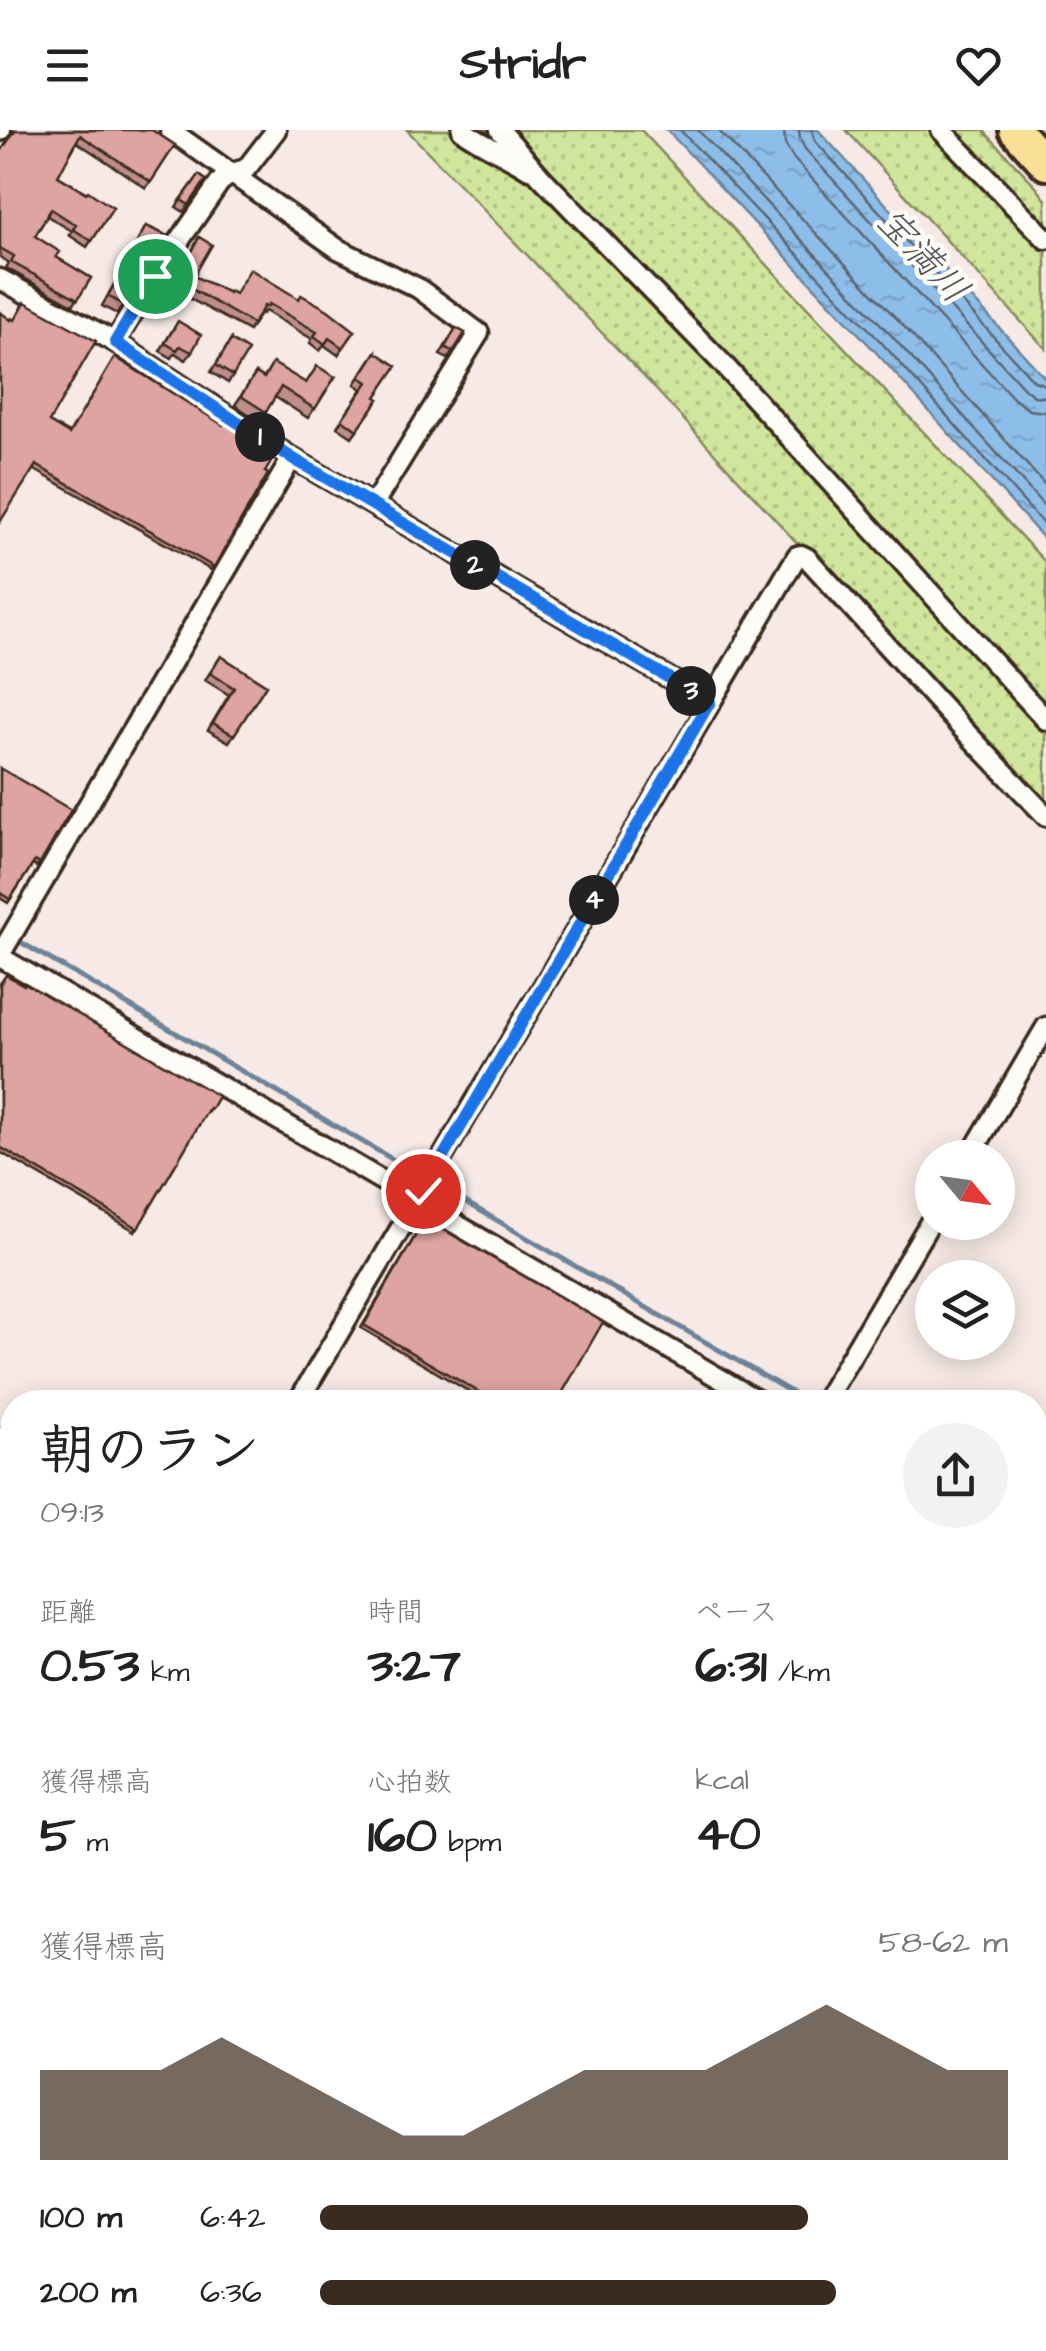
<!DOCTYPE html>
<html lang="ja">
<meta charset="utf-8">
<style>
body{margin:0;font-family:"Architects Daughter","Klee One",sans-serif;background:#f2f2f2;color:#222;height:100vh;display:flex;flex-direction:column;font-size:38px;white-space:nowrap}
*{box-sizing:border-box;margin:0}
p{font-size:32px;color:#767676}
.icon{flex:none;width:55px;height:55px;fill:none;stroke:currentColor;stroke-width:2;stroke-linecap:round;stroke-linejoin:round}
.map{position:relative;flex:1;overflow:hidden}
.panel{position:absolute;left:0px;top:1260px;width:1048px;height:962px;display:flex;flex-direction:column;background:#fff;border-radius:40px 40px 0 0;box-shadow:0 5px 25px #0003}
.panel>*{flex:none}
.needle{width:65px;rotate:119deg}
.buttons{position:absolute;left:915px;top:1010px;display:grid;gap:20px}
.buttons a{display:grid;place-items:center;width:100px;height:100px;border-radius:50%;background:#fff;box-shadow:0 5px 25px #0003;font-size:50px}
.pin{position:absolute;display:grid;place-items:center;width:85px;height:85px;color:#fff;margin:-42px;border:5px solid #fff;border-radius:50%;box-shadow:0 2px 10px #0007}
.km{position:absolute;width:50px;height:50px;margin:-25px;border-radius:50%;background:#222;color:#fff;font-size:28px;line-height:50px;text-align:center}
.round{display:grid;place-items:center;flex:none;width:105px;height:105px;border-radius:52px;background:#f2f2f2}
.headline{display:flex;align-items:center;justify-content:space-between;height:170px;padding:0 40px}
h1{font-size:55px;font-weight:800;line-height:75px}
.metrics{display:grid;grid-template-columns:repeat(3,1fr);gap:15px;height:170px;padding:10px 40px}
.metrics div{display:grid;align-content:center}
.metrics b{font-size:50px;font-weight:800}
.metrics small{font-size:28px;font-weight:400}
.metrics p{font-size:28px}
.chart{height:280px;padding:20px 40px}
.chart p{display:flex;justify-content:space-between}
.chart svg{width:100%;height:180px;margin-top:10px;fill:#3b2a1e;opacity:.7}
ul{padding:0 40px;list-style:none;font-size:32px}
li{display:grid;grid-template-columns:160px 120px 1fr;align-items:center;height:75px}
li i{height:25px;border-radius:12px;background:#3b2a1e}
header{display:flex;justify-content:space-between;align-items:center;height:130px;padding:0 40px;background:#fff;font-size:45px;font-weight:800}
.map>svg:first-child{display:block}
.grass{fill:url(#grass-dots);stroke:#85885d;stroke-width:2.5}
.water{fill:url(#water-ripples);stroke:#6c8398;stroke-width:2.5}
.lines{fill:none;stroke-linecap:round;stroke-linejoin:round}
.shore{stroke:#5c656f;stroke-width:2.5}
.stream{stroke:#6c8398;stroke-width:5}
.street-casing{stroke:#3b2a1e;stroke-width:25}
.primary-casing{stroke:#3b2a1e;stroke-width:38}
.path{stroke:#3b2a1e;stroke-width:2.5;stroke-dasharray:8 8;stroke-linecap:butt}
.street{stroke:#fdfcf7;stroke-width:18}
.primary{stroke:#fadf96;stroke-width:30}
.wall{fill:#bf8d8b;stroke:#3b2a1e;stroke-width:2.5}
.building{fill:#dea4a2;stroke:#3b2a1e;stroke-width:2.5}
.route-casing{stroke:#fff;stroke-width:20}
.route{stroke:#1a73e8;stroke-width:12}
.labels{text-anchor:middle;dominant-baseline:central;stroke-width:9;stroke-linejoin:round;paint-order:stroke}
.water-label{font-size:38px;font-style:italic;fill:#54565b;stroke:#fdfcf7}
</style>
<header><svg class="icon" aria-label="menu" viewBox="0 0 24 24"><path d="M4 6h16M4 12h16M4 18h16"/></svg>Stridr<svg class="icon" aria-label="heart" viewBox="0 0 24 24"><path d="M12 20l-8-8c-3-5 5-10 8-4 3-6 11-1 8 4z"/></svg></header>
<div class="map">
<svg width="1046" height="2221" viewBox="0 0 1046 2221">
<defs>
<pattern id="grass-dots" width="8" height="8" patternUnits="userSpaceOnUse" patternTransform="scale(2.5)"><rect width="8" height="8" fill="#cfe69c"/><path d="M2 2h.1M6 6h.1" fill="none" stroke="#b3c586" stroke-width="1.8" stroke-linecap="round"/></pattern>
<pattern id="water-ripples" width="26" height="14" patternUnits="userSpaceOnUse" patternTransform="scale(2.5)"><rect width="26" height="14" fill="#8dbee9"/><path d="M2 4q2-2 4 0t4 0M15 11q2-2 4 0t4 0" fill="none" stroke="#7ba3c7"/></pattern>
</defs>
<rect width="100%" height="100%" fill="#f7eae6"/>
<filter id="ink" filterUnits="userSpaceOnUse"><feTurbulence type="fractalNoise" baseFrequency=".01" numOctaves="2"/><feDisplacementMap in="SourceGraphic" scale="20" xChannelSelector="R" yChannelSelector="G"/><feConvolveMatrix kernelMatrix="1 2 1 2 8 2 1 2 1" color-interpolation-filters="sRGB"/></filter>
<g filter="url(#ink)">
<path class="grass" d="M407 0H641L1046 433V674L960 585 810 417 797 413 650 253Z
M846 0H983L1033 53 1046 70V219Z"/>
<path class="water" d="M667 0H818L1046 249V411L873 219Z"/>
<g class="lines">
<path class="shore" d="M680 0 881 212 1046 397
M698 0 890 204 1046 378
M718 0 901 193 1046 356
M784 0 785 14 793 28 1014 269 1029 280 1046 282
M799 0 800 9 805 19 1025 259 1034 266 1046 267
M812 0 815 11 1034 251 1046 255"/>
<path class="stream" d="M17 810 808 1272
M1035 1406 1046 1413"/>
<defs>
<path id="street" d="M170 0 338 119 418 158 479 203 373 375
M462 0C483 15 507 25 529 39
M500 0 542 48 722 233 1046 590
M941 0 1046 109
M0 1 1 0
M0 149 115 212 292 328 710 572
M115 212 155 146 220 52 232 43 246 39 276 0
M0 825 292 328
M0 827 760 1272
M969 1028 1046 897
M298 1272 797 426 801 425 807 428 959 595 1046 686
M824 1272 932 1089
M1035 1435 1046 1441
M0 1641 12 1648
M0 1780 12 1758
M973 2210 992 2221
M0 2220 2 2221
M269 2221 276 2210"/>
<path id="primary" d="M1015 0 1046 34"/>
</defs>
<use href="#street" class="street-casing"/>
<use href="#primary" class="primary-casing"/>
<path class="path" d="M1035 1880 1046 1861"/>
<use href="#street" class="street"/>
<use href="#primary" class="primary"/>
</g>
<path class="wall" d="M12 0H152L175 15 146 58 77 12 58 46 113 78 87 117 69 105 72 101 47 86 35 106 56 127 91 148 73 175 6 138 9 133 0 127V23L13 2Z
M199 45 206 50 184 82 176 77Z
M146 96 168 106 117 184 102 176Z
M199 107 194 146 229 163 235 164 355 201 338 225 324 215 320 221 310 213 312 209 265 181 262 184 260 183 249 201 183 165 179 171 169 166Z
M456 198 465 203 448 229 440 225Z
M173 199 192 222 186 230 175 223 172 228 160 221Z
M231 210 233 246 228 253 211 242Z
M376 222V267L379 269 352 307 337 297 362 259 355 254Z
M256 243 263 247 306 253 335 247 308 288 275 267 259 291 235 275Z
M49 292 69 303 265 342 268 344 211 440 33 339Z
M221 526 266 555 229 612 208 600 229 565 205 550Z
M0 638 40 734 37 737 32 735 8 773 0 768Z
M0 854 218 966 208 982 207 981 135 1101 0 1022Z
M425 1089 557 1272H487L361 1198Z
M0 1297 12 1305V1634L1 1629 6 1366 0 1362Z
M995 2210H1035L1046 2221H1004L1002 2214Z"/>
<path class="building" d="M15 0H152L175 15 151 52 80 5 58 46 86 63 88 61 113 78 92 111 73 99 76 95 51 79 35 106 60 122 56 127 91 148 78 169 11 132 14 126 0 118V23Z
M199 45 206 50 189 75 181 70Z
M146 96 168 106 124 175 108 166Z
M199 107 212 115 194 146 229 163 230 161 235 164 250 139 299 169 301 165 328 180 355 201 343 218 329 208 325 214 314 206 317 202 269 174 267 177 264 176 253 194 188 157 184 164 174 159Z
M25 172 96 211 49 292 69 304 115 227 223 295 224 293 274 327 265 342 268 344 214 437 36 335 0 392V182L11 190 12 188 15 190Z
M178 191 201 205 192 222 180 216 177 220 165 213Z
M456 198 465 203 453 222 445 217Z
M231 210 248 221 233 246 216 235Z
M376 222 397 236 376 267 379 269 357 300 342 289 368 252 360 247Z
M273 233 306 253 317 236 335 247 315 279 281 257 266 282 241 266 256 243 264 248Z
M221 526 266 555 234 605 213 593 234 558 210 543Z
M0 638 71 680 40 734 35 731 10 769 0 763Z
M6 845 24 855 25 853 218 966 211 979 209 978 138 1098 0 1017V854Z
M425 1089 603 1192 557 1272H496L364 1195Z
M0 1297 12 1305V1629L4 1625 0 1626V1377L9 1362 0 1357Z
M1035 2146 1046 2153V2221H1005L1007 2218 1004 2210H1035Z
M552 2210H934L953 2221H546Z
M959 2210H964L965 2213 977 2221H953Z"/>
</g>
<g class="lines" filter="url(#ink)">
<defs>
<path id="route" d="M155 146 115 212 292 328 710 572 423 1061"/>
</defs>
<use href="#route" class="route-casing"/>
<use href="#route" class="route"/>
</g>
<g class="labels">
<g class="water-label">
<text transform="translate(922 126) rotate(47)">宝満川</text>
</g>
</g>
</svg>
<div class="buttons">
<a><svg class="needle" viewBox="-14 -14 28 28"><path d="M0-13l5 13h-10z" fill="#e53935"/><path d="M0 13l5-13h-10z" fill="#767676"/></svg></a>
<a><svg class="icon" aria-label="layers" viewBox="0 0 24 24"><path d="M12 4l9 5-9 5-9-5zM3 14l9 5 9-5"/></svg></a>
</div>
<div class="pin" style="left:155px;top:146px;background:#1e9e55"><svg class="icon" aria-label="arrive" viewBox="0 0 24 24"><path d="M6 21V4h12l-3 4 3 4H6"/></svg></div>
<div class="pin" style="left:423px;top:1061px;background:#d93025"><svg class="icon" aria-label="check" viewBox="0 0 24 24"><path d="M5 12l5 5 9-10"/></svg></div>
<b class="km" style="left:260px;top:307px">1</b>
<b class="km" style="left:475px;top:435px">2</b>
<b class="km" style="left:691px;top:561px">3</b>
<b class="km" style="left:594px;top:770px">4</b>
<section class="panel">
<div class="headline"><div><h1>朝のラン</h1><p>09:13</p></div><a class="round"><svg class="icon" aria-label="share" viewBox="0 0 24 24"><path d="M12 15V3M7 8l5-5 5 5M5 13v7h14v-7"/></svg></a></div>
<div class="metrics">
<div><p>距離</p><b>0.53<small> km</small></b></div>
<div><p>時間</p><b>3:27</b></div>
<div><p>ペース</p><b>6:31<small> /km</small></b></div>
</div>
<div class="metrics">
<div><p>獲得標高</p><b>5<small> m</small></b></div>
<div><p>心拍数</p><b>160<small> bpm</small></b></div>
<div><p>kcal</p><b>40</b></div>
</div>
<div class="chart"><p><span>獲得標高</span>58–62 m</p>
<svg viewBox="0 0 160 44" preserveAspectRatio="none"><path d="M0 44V22L10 22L20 22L30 14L40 22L50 30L60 38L70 38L80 30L90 22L100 22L110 22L120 14L130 6L140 14L150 22L160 22V44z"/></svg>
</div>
<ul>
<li><b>100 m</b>6:42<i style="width:71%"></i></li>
<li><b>200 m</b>6:36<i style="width:75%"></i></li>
</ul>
</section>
</div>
